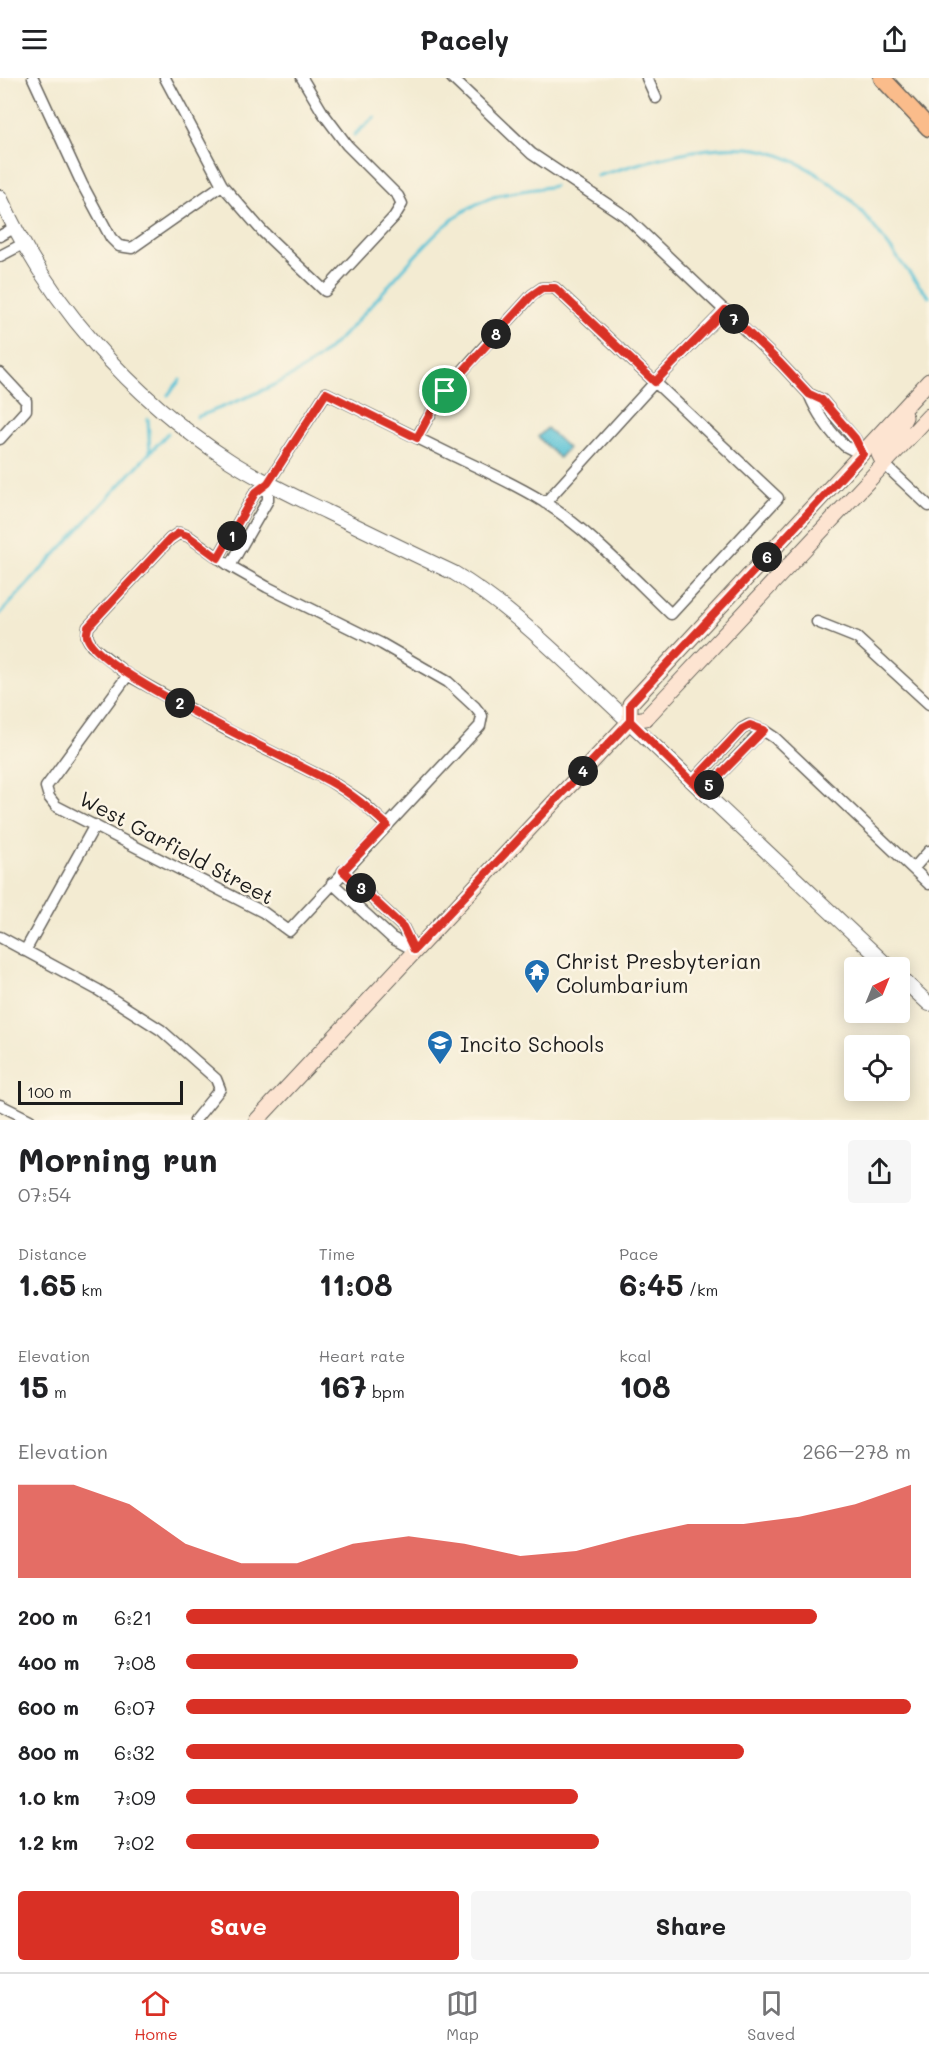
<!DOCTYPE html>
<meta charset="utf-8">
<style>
body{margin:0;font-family:Mali,sans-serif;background:#f6f6f6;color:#202124;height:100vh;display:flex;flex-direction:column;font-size:22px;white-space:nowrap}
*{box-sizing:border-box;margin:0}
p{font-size:20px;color:#757577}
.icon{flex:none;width:33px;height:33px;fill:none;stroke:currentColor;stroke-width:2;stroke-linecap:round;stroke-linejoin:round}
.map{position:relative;height:1042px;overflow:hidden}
.drawer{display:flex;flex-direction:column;background:#fff;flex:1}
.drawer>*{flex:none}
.needle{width:39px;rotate:43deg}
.fabs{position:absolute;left:844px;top:879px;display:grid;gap:12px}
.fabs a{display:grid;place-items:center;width:66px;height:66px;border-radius:6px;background:#fff;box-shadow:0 3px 15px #0003;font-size:30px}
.scale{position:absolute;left:18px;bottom:15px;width:165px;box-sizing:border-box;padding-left:6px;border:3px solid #1c1c1c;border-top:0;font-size:16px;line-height:21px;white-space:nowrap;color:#1c1c1c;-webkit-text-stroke:4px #fcf5e5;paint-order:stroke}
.pin{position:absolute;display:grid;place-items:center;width:51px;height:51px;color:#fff;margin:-26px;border:3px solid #fff;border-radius:50%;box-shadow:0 2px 6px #0007}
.km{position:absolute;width:30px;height:30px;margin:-15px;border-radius:50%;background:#222;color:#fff;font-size:16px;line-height:30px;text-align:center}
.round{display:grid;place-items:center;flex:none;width:63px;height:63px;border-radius:6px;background:#f6f6f6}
.head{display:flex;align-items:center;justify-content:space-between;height:102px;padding:0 18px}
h1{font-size:33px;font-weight:800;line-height:45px}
.stats{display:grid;grid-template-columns:repeat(3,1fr);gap:9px;height:102px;padding:6px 18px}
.stats div{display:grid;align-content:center}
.stats b{font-size:30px;font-weight:800}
.stats small{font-size:16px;font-weight:400}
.stats p{font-size:16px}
.chart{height:168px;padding:12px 18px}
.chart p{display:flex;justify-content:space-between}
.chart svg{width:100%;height:108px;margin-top:6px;fill:#d93025;opacity:.7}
.primary-button{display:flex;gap:12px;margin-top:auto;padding:12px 18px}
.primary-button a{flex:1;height:69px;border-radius:6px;background:#d93025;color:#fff;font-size:24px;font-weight:800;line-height:69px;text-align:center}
.primary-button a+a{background:#f6f6f6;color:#202124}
ul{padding:0 18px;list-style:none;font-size:20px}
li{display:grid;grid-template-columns:96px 72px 1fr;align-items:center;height:45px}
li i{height:15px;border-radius:8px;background:#d93025}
header{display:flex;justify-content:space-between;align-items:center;height:78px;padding:0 18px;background:#fff;font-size:27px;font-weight:800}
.tab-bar{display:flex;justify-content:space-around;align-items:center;height:84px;border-top:2px solid #e0e0e0;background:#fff;font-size:16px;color:#757577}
.tab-bar a{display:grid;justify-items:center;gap:3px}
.tab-bar .selected{color:#d93025}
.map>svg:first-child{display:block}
.water{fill:#5ac2d6;stroke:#3b6f79;stroke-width:1.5}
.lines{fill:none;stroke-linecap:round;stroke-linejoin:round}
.stream{stroke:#5ac2d6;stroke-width:3}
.minor-casing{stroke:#67645c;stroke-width:13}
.tertiary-casing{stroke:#67645c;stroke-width:16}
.secondary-casing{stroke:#67645c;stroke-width:17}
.primary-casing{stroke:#67645c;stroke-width:19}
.minor{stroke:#fff;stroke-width:10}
.tertiary{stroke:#fff;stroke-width:14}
.secondary{stroke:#fde4d1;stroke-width:15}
.primary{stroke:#fabc8b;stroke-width:16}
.route-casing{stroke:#fff;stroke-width:12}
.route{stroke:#d93025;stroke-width:8}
.labels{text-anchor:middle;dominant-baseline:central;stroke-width:5;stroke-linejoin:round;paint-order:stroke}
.street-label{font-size:21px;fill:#1c1c1c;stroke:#fcf5e5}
.poi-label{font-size:21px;fill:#1c1c1c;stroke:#fcf5e5;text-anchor:start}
</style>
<header><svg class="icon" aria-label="menu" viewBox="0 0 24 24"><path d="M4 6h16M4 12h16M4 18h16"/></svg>Pacely<svg class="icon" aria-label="share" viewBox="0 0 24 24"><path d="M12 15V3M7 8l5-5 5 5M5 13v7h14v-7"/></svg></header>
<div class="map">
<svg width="929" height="1042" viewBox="0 0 929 1042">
<rect width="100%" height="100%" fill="#fcf5e5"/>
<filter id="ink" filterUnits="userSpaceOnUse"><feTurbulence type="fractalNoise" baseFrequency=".0167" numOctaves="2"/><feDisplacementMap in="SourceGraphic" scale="12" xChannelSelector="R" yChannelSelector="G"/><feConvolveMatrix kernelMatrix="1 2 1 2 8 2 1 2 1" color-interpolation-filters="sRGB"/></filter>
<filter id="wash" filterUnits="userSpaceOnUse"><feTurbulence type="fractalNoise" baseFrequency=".008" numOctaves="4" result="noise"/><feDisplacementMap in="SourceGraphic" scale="24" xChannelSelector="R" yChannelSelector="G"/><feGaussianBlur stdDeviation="1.35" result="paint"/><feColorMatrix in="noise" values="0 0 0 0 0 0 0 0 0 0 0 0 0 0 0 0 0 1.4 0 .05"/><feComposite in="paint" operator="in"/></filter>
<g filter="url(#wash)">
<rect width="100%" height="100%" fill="#f3ebd2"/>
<path class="water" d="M547 350 568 370 559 380 538 359Z"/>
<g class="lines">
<path class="stream" d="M354 57 375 39
M597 98C644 84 699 66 748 70 788 73 836 104 861 133 885 161 905 192 929 219
M168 317 180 302
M197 339C235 324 281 308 313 284 348 257 376 221 406 188 429 162 456 132 490 120 510 113 533 112 554 108
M148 341 150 375
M0 536 168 355"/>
</g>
</g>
<g filter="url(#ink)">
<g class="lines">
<defs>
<path id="minor" d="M33 0 82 106 111 160 119 168 132 170 222 107
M165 0 222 107 263 154 325 213 394 139 402 126 398 118 347 67 323 35 302 0
M452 0 532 76 625 138 780 285 809 316 822 322 855 361 863 376
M647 0 656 20
M0 158 14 150
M0 178 23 166
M0 295 26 323V332L0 361
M809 316C816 334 830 355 845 368 850 371 857 374 863 376
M884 386 929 428
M545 425 655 304 725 232
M218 480 255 415 268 405 326 315C368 336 411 357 454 378 484 392 515 406 544 424 591 454 631 498 671 536L778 420 555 210H542L532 217C490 265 446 302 417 360
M230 488 268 422V405
M817 544 857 560 929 626
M128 597 46 709 49 719 56 728 263 834 289 853 480 648 482 638 475 629 448 604 382 566 267 509 230 488 188 458 179 455 170 461 88 549 87 559 92 568 128 597 229 653 330 703 362 724 387 748
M692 704 742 651 749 647 763 652 775 660 929 806
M703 714 763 652
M913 791 929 773
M343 793 403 849 414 872
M332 805 392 860 414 872
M0 859 98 912 161 952 216 1001 220 1011 195 1042
M25 873 95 747
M0 1027 30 1042"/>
<path id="tertiary" d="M0 119C48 226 131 319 230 383 261 403 294 418 327 434 369 454 411 475 454 495 497 521 534 554 571 589L890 890
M900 899 929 926"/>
<path id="secondary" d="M884 386 879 376 897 354 905 339
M630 643V626L929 303
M257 1042 630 643 646 640 929 338"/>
<path id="primary" d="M882 0 929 50"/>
</defs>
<use href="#minor" class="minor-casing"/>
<use href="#tertiary" class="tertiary-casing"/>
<use href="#secondary" class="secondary-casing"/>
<use href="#primary" class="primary-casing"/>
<use href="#minor" class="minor"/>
<use href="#tertiary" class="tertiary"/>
<use href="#secondary" class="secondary"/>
<use href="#primary" class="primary"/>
</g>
</g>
<g class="lines" filter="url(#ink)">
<defs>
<path id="route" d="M445 313 435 327 417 360 326 315 268 405 255 415 218 480 188 458 179 455 170 461 88 549C88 552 86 555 87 558 93 592 292 682 329 703 351 715 369 731 387 747L343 793 403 849 414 872 630 643 692 704 742 651 750 647 764 652 703 714C678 691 654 667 630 643V626L863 376 855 360 822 322 809 316 780 285 725 232 655 304 555 210H542L532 217 445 313"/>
</defs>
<use href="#route" class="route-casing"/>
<use href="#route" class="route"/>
</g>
<defs>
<symbol id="temple-pin" viewBox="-11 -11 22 30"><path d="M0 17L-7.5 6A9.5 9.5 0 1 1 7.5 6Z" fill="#1f6fb2" stroke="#fcf5e5"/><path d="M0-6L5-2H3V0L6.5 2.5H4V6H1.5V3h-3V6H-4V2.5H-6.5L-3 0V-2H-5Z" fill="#fff"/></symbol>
<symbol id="school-pin" viewBox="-11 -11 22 30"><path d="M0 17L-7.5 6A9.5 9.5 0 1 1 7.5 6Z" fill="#1f6fb2" stroke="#fcf5e5"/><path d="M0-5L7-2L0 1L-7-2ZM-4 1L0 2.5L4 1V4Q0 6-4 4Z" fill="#fff"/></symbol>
</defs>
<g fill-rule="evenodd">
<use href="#temple-pin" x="522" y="879" width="30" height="40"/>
<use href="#school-pin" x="425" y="950" width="30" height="40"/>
</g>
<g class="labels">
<g class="street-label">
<text transform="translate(177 769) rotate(28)">West Garfield Street</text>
</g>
<g class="poi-label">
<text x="556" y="882">Christ Presbyterian<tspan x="556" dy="24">Columbarium</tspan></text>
<text x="460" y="965">Incito Schools</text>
</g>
</g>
</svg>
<div class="fabs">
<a><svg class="needle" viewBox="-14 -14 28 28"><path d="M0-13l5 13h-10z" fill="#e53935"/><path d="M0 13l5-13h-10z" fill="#757577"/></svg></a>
<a><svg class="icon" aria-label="locate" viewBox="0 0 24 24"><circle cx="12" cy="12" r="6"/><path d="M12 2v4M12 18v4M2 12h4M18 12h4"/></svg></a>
</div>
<div class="scale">100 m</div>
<div class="pin" style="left:445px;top:313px;background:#1e9e55"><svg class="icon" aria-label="arrive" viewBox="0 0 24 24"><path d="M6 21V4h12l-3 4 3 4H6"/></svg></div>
<b class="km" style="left:232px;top:458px">1</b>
<b class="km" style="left:180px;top:625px">2</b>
<b class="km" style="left:361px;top:810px">3</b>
<b class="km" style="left:583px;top:693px">4</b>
<b class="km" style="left:709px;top:707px">5</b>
<b class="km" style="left:767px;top:479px">6</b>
<b class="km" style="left:734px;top:241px">7</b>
<b class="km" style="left:496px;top:256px">8</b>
</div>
<section class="drawer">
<div class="head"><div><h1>Morning run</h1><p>07:54</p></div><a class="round"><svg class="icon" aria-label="share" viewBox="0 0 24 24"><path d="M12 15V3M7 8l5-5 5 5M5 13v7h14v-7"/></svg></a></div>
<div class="stats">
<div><p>Distance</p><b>1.65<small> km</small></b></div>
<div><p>Time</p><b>11:08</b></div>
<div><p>Pace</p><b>6:45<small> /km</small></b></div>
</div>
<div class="stats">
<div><p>Elevation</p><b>15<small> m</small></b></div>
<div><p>Heart rate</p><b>167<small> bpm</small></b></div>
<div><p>kcal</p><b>108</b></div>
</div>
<div class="chart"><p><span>Elevation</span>266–278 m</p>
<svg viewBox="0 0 160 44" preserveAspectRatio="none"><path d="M0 44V6L10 6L20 14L30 30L40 38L50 38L60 30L70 27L80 30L90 35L100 33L110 27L120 22L130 22L140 19L150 14L160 6V44z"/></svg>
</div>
<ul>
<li><b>200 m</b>6:21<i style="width:87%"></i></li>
<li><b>400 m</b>7:08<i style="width:54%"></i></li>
<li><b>600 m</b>6:07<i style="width:100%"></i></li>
<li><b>800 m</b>6:32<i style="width:77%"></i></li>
<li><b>1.0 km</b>7:09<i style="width:54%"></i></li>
<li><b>1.2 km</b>7:02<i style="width:57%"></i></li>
</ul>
<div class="primary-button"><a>Save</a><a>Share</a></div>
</section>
<nav class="tab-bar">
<a class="selected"><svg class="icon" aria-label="home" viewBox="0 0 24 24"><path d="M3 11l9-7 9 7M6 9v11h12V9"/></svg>Home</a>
<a><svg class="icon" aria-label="map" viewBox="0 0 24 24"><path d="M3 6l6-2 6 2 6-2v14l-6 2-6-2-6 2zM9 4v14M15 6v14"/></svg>Map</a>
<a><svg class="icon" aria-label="saved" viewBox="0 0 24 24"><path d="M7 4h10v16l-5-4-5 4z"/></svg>Saved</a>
</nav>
